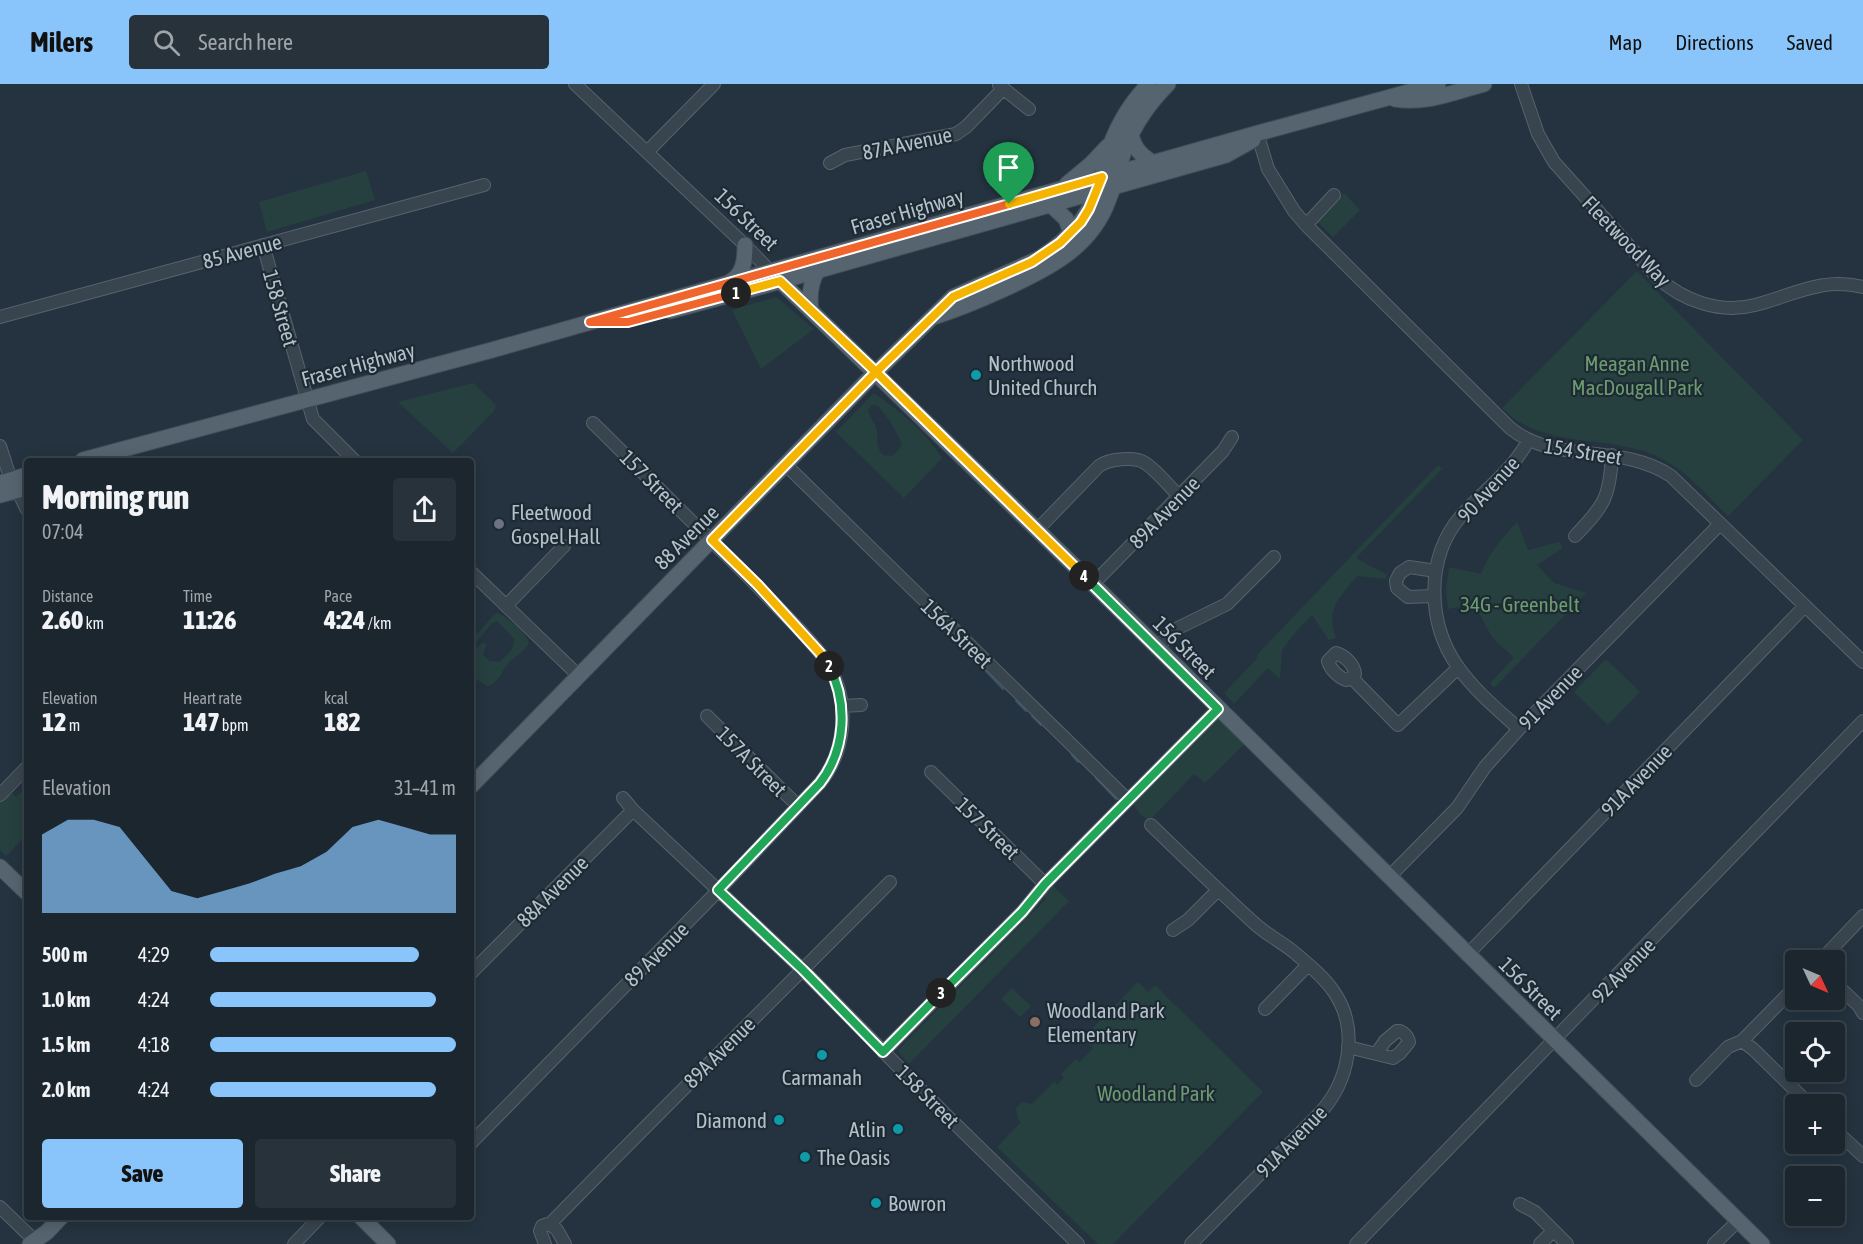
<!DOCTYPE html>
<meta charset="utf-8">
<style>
body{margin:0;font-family:"Asap Condensed",sans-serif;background:#28323b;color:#f1f3f6;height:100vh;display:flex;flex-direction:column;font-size:22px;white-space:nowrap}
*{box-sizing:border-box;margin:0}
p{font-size:20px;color:#a0a5aa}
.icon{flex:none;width:33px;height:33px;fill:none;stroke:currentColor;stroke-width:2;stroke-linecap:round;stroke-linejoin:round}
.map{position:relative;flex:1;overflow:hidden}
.sheet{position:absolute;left:24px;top:374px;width:450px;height:762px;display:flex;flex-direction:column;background:#1b262f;border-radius:6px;box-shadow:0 3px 15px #0003,0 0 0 2px #39434b}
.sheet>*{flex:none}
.needle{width:39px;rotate:134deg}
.controls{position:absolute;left:1785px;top:866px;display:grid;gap:12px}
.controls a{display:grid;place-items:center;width:60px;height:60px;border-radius:6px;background:#1b262f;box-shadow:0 3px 15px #0003,0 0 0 2px #39434b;font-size:30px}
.pin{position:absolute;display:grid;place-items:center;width:51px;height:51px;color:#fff;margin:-62px -26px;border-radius:50% 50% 50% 0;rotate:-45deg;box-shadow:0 0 6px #0007}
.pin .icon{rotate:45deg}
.km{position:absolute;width:30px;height:30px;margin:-15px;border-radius:50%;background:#222;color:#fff;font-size:16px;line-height:30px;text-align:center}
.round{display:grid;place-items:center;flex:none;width:63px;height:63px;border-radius:6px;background:#28323b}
.head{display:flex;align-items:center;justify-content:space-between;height:102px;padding:0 18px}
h1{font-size:33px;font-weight:800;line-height:45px}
.figures{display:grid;grid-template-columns:repeat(3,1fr);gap:9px;height:102px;padding:6px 18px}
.figures div{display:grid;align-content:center}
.figures b{font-size:26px;font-weight:800}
.figures small{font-size:16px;font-weight:400}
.figures p{font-size:16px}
.chart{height:168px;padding:12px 18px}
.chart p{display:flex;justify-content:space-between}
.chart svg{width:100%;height:108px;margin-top:6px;fill:#89c5fa;opacity:.7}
.cta{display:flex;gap:12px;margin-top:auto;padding:12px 18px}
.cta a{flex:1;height:69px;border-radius:6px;background:#89c5fa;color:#111;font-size:24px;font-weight:800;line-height:69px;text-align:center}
.cta a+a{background:#28323b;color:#f1f3f6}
ul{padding:0 18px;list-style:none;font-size:20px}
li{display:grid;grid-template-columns:96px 72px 1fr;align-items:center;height:45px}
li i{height:15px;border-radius:8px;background:#89c5fa}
header{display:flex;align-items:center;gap:36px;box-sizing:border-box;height:84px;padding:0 30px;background:#89c5fa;color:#111}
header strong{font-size:28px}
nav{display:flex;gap:33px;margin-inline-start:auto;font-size:21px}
.search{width:420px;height:54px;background:#28323b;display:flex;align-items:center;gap:15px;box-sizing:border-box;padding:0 21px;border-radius:6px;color:#a0a5aa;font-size:22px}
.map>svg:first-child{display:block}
.green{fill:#26403f;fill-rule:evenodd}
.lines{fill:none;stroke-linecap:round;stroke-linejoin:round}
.stream{stroke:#385266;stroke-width:2}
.minor-casing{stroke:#56636d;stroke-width:14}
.major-casing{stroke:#414e58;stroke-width:17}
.minor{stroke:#38454f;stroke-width:12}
.major{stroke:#56646f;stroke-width:15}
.split-1-casing{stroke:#fff;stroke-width:12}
.split-2-casing{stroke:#fff;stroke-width:12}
.split-3-casing{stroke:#fff;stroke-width:12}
.split-4-casing{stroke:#fff;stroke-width:12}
.split-5-casing{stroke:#fff;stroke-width:12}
.split-1{stroke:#f0652b;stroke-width:8}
.split-2{stroke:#f5b400;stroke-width:8}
.split-3{stroke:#22a559;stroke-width:8}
.split-4{stroke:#22a559;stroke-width:8}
.split-5{stroke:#f5b400;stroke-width:8}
.culture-dot{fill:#0f9aa8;stroke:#1d2a34;stroke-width:2}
.worship-dot{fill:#6b7280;stroke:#1d2a34;stroke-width:2}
.education-dot{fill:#8d6e63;stroke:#1d2a34;stroke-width:2}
.labels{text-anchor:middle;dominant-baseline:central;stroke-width:4.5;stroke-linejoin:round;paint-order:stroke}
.street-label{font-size:21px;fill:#b4c0ca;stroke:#1d2a34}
.poi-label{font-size:21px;fill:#b4c0ca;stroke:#1d2a34;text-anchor:start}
.park-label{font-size:21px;fill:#6b9b6f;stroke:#1d2a34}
</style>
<header>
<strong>Milers</strong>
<div class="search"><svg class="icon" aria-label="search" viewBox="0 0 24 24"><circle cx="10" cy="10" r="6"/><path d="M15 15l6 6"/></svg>Search here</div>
<nav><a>Map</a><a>Directions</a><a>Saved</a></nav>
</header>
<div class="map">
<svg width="1863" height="1160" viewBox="0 0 1863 1160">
<rect width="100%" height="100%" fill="#24333f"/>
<path class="green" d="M366 87 375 116 267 148 259 118Z
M1344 109 1360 126 1333 153 1317 137Z
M1637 187 1803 356 1728 432C1704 408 1682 381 1649 369 1602 351 1541 364 1502 324Z
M776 213 814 245 761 285 732 226Z
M473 299 496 321 494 327 453 369 398 318Z
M874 309C900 327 925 347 942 374L904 414 836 348ZM872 321 878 322 890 337 902 359 899 366 892 372 883 371C875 360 878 358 877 346 875 338 869 333 868 326Z
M1438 381 1442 385 1356 474 1387 491 1385 495 1357 492C1340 513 1325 525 1336 554L1329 556 1312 531 1298 545 1282 566 1280 595 1268 584 1234 620 1224 609 1258 574 1256 572Z
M1517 438 1528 466 1559 458 1563 464 1537 481 1554 499 1586 509 1494 604 1490 599 1514 574 1492 553 1474 520 1448 525 1446 505 1449 483 1481 490C1489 469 1501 455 1517 438Z
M497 529C507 533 526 548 529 559 524 568 514 573 507 581 501 588 498 600 487 602L471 592V554C482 548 487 536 497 529ZM497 537 515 556 511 567 499 578 490 577 483 571 487 560 482 559 477 564 475 560 492 539Z
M1606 575 1640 608 1608 641 1574 608Z
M1217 634 1220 635 1245 659 1205 699 1194 690 1149 737 1139 729 1133 720 1134 715Z
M27 702V751L6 772 0 766V717L9 707 16 713Z
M1051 800 1069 817 909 980 898 967 902 962 1046 815 1043 809Z
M1138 898 1148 908 1155 901 1263 1008 1113 1160H1098L997 1063 1021 1038 1018 1035 1016 1024 1022 1018 1032 1020 1054 998 1057 1001 1064 994 1061 990 1076 975 1080 978 1093 964 1083 954Z
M1012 904 1031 922 1020 933 1001 915Z"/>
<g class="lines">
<path class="stream" d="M970 572 979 580
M985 586 1003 605
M1016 617 1026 627
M1032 632 1041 641
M1072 671 1078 678
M1096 694 1116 715"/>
<defs>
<path id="minor" d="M575 0 745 161 771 188
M1521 0 1538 50 1554 78 1657 193C1683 217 1720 230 1755 221 1794 211 1821 193 1863 203
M999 1 1029 25
M1258 52 1268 85 1294 127 1306 141 1510 344C1555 381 1620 358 1671 392L1863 578
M647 68 714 0
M830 79 845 71 956 50 966 43 1003 5
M1306 141 1334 111
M263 161 313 335 354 376
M0 233 484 101
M0 362 8 387 27 426
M786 381 1128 716
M1037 446 1099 382C1108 375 1135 372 1145 379 1155 385 1170 403 1179 412
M1575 452C1604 422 1610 413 1612 371
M471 488 579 592
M1093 500 1223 367 1232 353
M1434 512 1408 513 1397 504 1396 497 1400 489 1409 483 1436 487
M506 522 564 462
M1156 564 1178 544 1227 520 1274 473
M1336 569C1345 572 1354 580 1355 590L1352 594 1346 596C1338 593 1330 585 1328 577Z
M1352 594 1398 641 1458 584
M842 622 861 621
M707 632 798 722
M1519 645C1498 626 1474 606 1458 583 1427 539 1425 474 1461 432 1483 407 1512 387 1528 357
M931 688 1045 800
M0 711 27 683
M623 714 633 726 803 886 945 1030 1078 1160
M1151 741C1185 774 1219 807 1254 839 1267 851 1282 858 1295 869 1308 880 1324 893 1334 908 1360 946 1349 998 1319 1030L1191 1160
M1389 793 1457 724 1485 683 1519 645 1720 440
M1173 846 1188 836 1218 806
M1467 871 1805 522
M1821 876 1863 832
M471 889 633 726
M1834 898 1859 922 1863 929
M1265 925 1308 881
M1742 957 1753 965 1809 1020
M1348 963 1393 974 1400 969 1409 958C1408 953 1403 946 1397 947L1385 957 1377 969
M883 968 1022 828 1045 800 1218 625
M1696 996 1728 963 1742 957 1796 902
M1834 1045 1863 1072
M471 1059 711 814 820 699C844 669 849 626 834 592 825 572 810 557 795 541 771 516 747 491 722 467 678 425 636 381 593 339
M1520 1120 1535 1128 1567 1160
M0 1123 34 1156
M550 1140 557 1146 565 1160
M294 1160 321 1132
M545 1160 540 1147 542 1142 547 1140H550C662 1025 777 912 890 798
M1356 1160 1863 637
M1540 1160 1553 1147
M1714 1160 1738 1137"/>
<path id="major" d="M1395 15C1427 20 1454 8 1484 0
M1131 50C1134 65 1141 71 1153 79
M1067 100 1091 80 1108 62
M1051 121 1066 135 1071 149
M771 188 1093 500 1762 1160
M728 199C744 191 745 176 745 161
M670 227 763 202 1226 71 1253 56
M811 227C809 212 810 198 818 186
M934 233C958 225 980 216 1002 206 1046 186 1090 165 1108 117 1115 100 1119 82 1125 64 1135 39 1149 19 1168 0
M83 376 492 266 1255 50 1438 0
M0 399 27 391
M0 411 27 404
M471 702 868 296 953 213 1038 175C1061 161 1080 143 1092 119 1100 106 1103 90 1106 76 1113 48 1129 20 1149 0
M0 783 27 809
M360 1132 388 1160
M30 1160 47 1148 62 1132"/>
</defs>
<use href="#minor" class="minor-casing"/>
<use href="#major" class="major-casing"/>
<use href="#minor" class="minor"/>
<use href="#major" class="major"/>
</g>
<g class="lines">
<defs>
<path id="split-1" d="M736 209 628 238H590L1009 120"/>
<path id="split-2" d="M736 209 780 197 876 288 712 456 758 501 820 569 829 582"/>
<path id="split-3" d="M829 582C848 619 846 665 820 699L718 806 803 886 883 968 941 909"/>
<path id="split-4" d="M941 909 1022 828 1045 800 1218 625 1084 492"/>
<path id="split-5" d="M1009 120 1102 93 1089 125 1081 138 1060 159 1032 178 953 213 876 288 1084 492"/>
</defs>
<use href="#split-1" class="split-1-casing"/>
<use href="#split-2" class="split-2-casing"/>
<use href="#split-3" class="split-3-casing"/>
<use href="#split-4" class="split-4-casing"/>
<use href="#split-5" class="split-5-casing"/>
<use href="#split-1" class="split-1"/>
<use href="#split-2" class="split-2"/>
<use href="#split-3" class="split-3"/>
<use href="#split-4" class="split-4"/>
<use href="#split-5" class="split-5"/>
</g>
<g class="culture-dot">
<circle cx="976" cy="291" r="6"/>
<circle cx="822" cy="971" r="6"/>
<circle cx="779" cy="1036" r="6"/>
<circle cx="898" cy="1045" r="6"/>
<circle cx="805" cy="1073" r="6"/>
<circle cx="876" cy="1119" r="6"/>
</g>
<circle class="worship-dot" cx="499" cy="440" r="6"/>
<circle class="education-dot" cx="1035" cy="938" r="6"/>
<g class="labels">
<g class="street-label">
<text transform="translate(907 59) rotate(-12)">87A Avenue</text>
<text transform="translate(907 127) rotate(-16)">Fraser Highway</text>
<text transform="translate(747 135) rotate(44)">156 Street</text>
<text transform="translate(1627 157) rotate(46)">Fleetwood Way</text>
<text transform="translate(242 167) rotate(-15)">85 Avenue</text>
<text transform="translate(281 224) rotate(74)">158 Street</text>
<text transform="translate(358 280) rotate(-15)">Fraser Highway</text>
<text transform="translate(1583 367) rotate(9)">154 Street</text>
<text transform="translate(652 397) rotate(45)">157 Street</text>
<text transform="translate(1488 405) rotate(-48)">90 Avenue</text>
<text transform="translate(1164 428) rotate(-46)">89A Avenue</text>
<text transform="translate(686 453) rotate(-45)">88 Avenue</text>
<text transform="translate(957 549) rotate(44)">156A Street</text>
<text transform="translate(1185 563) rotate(45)">156 Street</text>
<text transform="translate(1550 613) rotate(-46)">91 Avenue</text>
<text transform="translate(752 677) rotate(45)">157A Street</text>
<text transform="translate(1636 696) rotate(-46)">91A Avenue</text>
<text transform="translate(988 744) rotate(44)">157 Street</text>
<text transform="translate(552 807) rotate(-45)">88A Avenue</text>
<text transform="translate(656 870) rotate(-45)">89 Avenue</text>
<text transform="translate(1623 886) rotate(-46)">92 Avenue</text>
<text transform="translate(1531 904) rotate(45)">156 Street</text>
<text transform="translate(719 968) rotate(-45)">89A Avenue</text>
<text transform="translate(928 1012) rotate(45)">158 Street</text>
<text transform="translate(1291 1057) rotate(-46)">91A Avenue</text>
</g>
<g class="poi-label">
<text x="988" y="279">Northwood<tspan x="988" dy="24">United Church</tspan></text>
<text x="511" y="428">Fleetwood<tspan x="511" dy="24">Gospel Hall</tspan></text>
<text x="1047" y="926">Woodland Park<tspan x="1047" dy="24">Elementary</tspan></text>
<text x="822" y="993" text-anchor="middle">Carmanah</text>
<text x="767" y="1036" text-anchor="end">Diamond</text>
<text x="886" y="1045" text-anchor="end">Atlin</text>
<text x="817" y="1073">The Oasis</text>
<text x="888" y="1119">Bowron</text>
</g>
<g class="park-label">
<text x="1637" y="279">Meagan Anne<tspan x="1637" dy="24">MacDougall Park</tspan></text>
<text x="1520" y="520">34G - Greenbelt</text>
<text x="1156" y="1009">Woodland Park</text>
</g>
</g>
</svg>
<div class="controls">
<a><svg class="needle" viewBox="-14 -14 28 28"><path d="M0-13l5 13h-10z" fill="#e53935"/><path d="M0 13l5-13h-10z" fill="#a0a5aa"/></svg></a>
<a><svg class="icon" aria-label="locate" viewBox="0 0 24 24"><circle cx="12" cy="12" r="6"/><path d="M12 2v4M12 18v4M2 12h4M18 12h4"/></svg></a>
<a>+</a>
<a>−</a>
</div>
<div class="pin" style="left:1009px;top:120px;background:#1e9e55"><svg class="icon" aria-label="arrive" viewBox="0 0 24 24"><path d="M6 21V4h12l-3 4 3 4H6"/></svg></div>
<b class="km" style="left:736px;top:209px">1</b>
<b class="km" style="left:829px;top:582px">2</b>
<b class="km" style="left:941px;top:909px">3</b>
<b class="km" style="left:1084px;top:492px">4</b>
<section class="sheet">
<div class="head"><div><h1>Morning run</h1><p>07:04</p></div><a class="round"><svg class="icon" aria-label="share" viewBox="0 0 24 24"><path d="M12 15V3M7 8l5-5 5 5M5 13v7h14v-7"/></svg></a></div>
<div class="figures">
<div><p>Distance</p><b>2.60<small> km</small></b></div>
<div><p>Time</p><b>11:26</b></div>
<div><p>Pace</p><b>4:24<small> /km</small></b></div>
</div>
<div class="figures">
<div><p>Elevation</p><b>12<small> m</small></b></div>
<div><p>Heart rate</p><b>147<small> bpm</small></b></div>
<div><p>kcal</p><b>182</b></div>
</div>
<div class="chart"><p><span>Elevation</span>31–41 m</p>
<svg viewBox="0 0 160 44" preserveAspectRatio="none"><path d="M0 44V12L10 6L20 6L30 9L40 22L50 35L60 38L70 35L80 32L90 28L100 25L110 19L120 9L130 6L140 9L150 12L160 12V44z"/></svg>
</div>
<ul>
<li><b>500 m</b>4:29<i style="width:85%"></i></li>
<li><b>1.0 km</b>4:24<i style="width:92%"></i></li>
<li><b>1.5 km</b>4:18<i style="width:100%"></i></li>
<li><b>2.0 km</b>4:24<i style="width:92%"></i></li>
</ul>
<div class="cta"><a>Save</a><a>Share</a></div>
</section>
</div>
